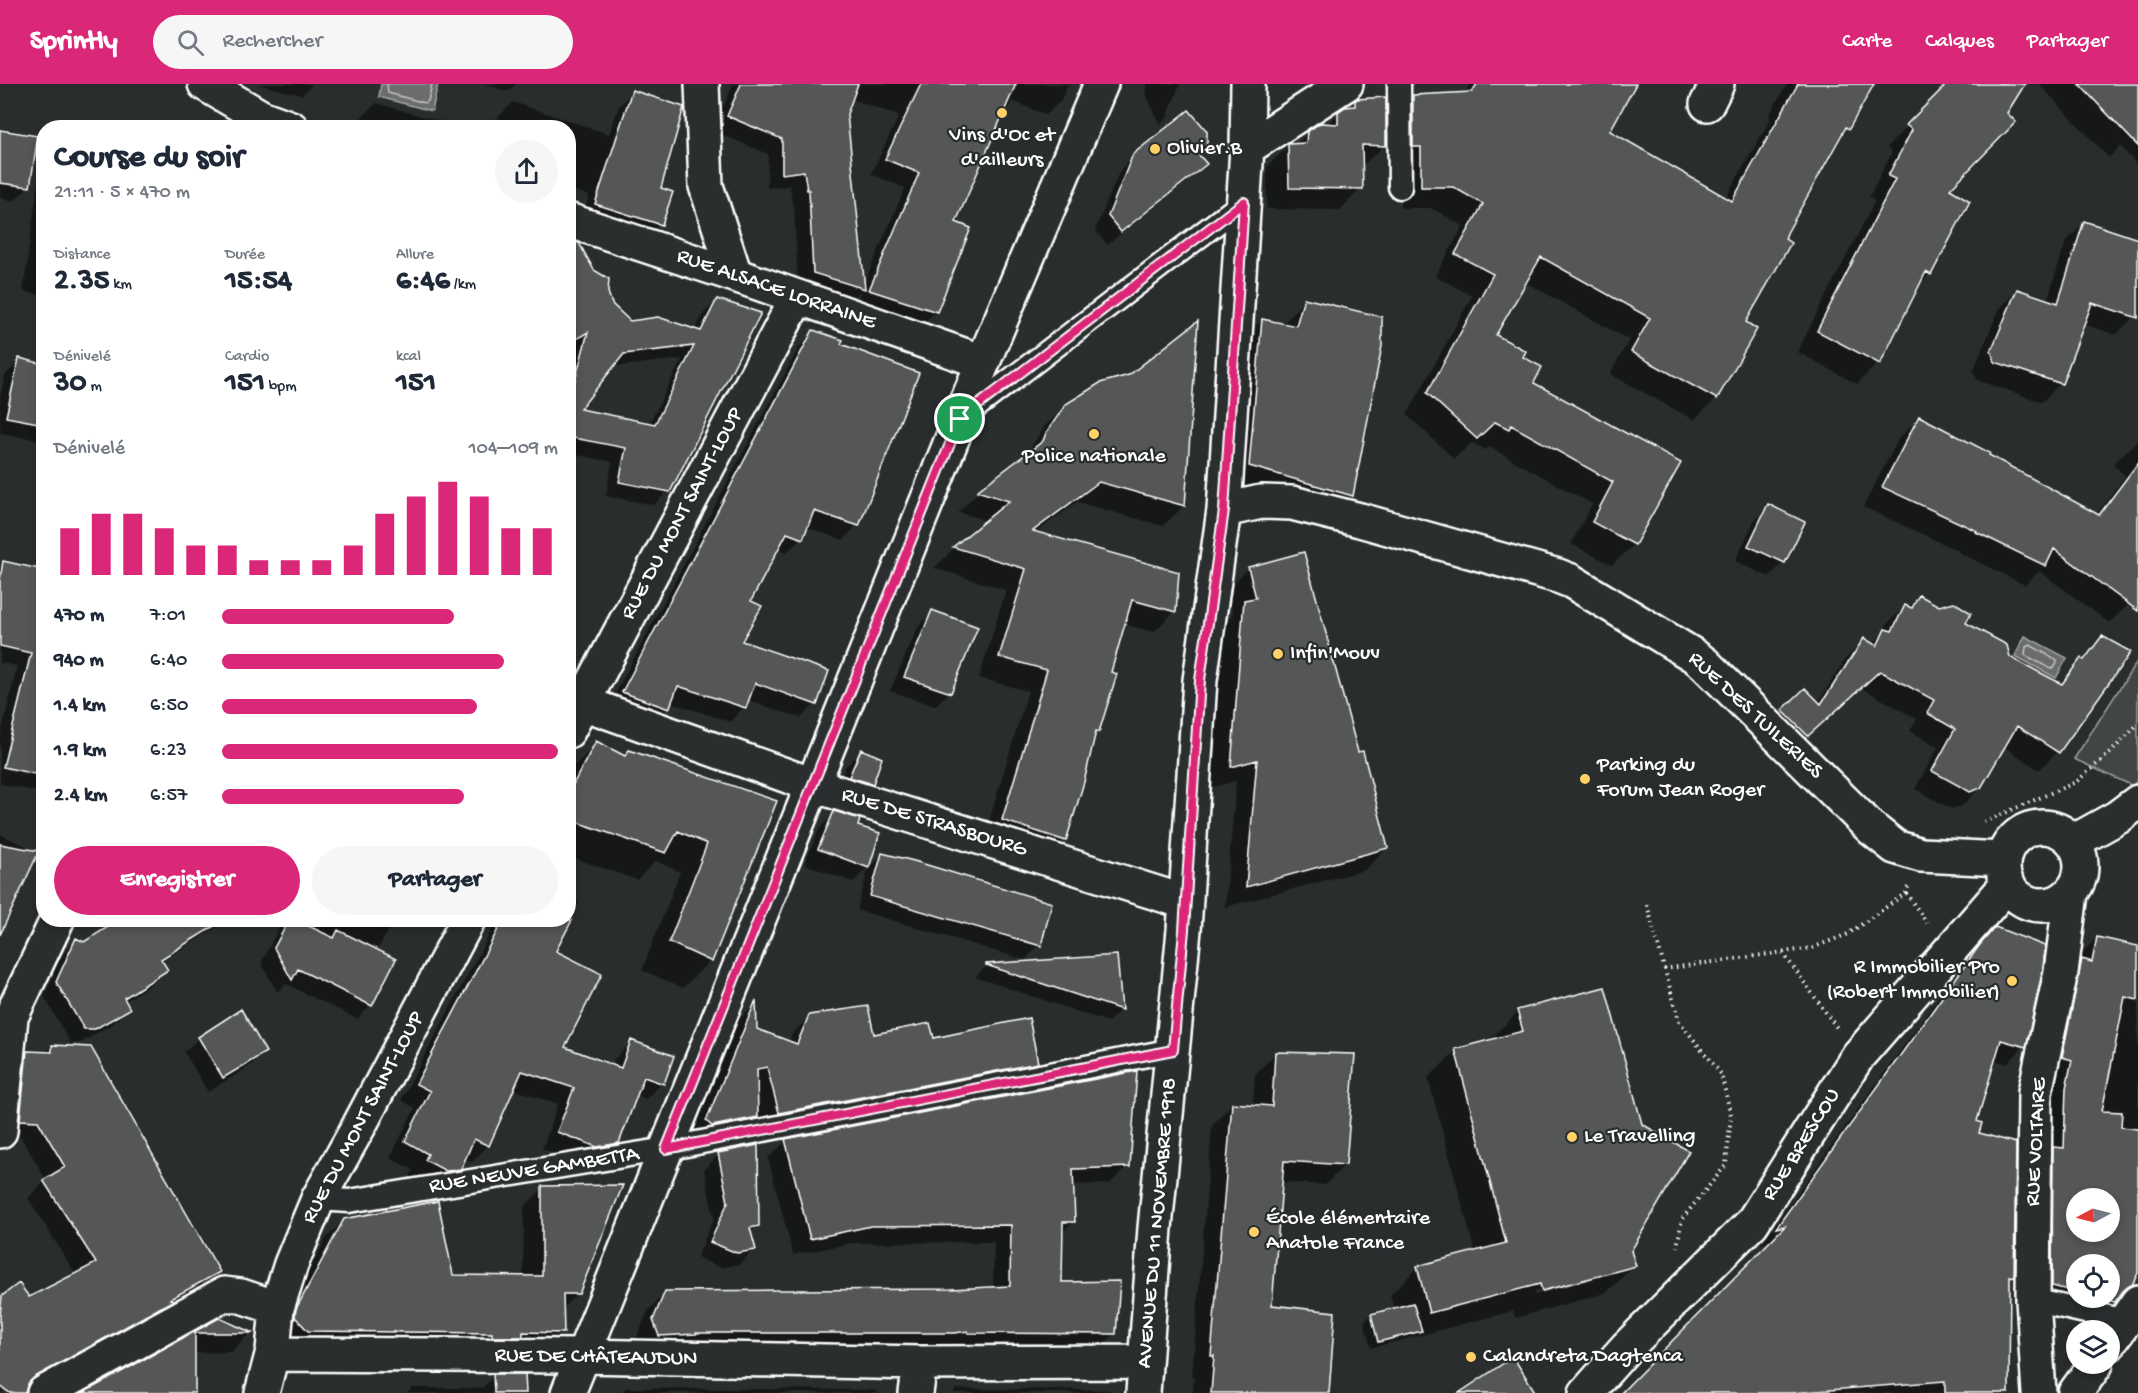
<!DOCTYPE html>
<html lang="fr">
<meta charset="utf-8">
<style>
body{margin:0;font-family:"Gochi Hand",sans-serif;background:#f6f6f7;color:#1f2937;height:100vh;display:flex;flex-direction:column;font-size:22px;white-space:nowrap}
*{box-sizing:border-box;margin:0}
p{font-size:20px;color:#747a83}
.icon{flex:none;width:33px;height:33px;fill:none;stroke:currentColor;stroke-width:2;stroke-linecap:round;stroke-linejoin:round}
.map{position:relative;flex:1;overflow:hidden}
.panel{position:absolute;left:36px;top:36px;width:540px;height:807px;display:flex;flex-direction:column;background:#fff;border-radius:24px;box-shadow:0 3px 9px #0003}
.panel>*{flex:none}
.needle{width:39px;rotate:263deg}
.fabs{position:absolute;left:2066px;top:1104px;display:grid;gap:12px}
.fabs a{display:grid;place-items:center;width:54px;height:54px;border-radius:50%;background:#fff;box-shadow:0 3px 9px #0003;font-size:30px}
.pin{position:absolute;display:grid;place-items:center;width:51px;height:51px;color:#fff;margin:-26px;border:3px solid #fff;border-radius:50%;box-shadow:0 2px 6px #0007}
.round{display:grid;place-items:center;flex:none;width:63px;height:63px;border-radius:32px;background:#f6f6f7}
.headline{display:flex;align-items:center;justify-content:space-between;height:102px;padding:0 18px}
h1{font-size:33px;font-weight:700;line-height:45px}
.figures{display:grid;grid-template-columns:repeat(3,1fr);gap:9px;height:102px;padding:6px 18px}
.figures div{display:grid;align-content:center}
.figures b{font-size:30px;font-weight:700}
.figures small{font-size:16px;font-weight:400}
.figures p{font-size:16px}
.chart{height:168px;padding:12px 18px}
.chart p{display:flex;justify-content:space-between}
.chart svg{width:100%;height:108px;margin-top:6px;stroke:#db2777;stroke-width:6}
.cta{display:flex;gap:12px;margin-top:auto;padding:12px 18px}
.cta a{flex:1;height:69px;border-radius:36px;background:#db2777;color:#fff;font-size:24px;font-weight:700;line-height:69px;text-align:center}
.cta a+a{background:#f6f6f7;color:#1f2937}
ul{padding:0 18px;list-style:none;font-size:20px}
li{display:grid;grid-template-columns:96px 72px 1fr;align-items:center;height:45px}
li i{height:15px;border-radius:8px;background:#db2777}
header{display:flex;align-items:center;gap:36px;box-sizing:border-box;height:84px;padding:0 30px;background:#db2777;color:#fff}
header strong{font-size:28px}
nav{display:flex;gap:33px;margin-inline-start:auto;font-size:21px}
.search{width:420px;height:54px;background:#f6f6f7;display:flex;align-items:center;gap:15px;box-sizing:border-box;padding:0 21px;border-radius:33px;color:#747a83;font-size:22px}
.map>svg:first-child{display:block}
.green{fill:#414445;stroke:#a0a2a2;stroke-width:1.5}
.water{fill:#6a6c6d;stroke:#a6a7a7;stroke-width:1.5}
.shadow{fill:#0007;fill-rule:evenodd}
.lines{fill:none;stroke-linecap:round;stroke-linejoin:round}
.shore{stroke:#c3c4c5;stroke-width:1.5}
.building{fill:#555758;stroke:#fff;stroke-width:1.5;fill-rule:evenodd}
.lane-casing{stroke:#fff;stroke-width:27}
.street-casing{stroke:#fff;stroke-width:38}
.secondary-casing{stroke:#fff;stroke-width:38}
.path{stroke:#fff;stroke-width:4;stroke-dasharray:1.5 4.5;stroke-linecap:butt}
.lane{stroke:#2a2d2e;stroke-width:22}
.street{stroke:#2a2d2e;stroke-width:33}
.secondary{stroke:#2a2d2e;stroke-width:33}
.route-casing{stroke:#fff;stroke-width:12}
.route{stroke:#db2777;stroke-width:8}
.poi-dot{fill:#ffd166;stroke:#2a2d2e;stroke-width:2}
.labels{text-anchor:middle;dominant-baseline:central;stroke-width:4.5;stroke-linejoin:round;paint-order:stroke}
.poi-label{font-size:22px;fill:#fff;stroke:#2a2d2e;text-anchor:start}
.street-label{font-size:22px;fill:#fff;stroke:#2a2d2e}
</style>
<header>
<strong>Sprintly</strong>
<div class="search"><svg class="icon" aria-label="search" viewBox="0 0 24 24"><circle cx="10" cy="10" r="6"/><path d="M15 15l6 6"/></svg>Rechercher</div>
<nav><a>Carte</a><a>Calques</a><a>Partager</a></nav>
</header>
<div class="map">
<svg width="2138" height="1309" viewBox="0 0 2138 1309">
<rect width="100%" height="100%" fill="#2a2d2e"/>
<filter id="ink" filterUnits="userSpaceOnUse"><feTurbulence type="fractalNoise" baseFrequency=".0167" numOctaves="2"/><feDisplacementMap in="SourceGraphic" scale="12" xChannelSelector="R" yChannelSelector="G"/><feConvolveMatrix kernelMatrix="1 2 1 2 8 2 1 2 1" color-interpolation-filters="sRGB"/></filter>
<g filter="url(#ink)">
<path class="green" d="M2138 576V695L2133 702 2074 675Z"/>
<path class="water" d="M381 0H438L432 27 379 13Z
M2025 552 2067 574 2056 594 2015 572Z"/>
<path class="shadow" d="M257 0H313L302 11Z
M484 0H516L508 8Z
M733 0H1068L1061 16 1046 31 1012 17 1009 24 1001 32 955 139 936 227 921 242 855 221 861 207 849 219 798 204 794 120 792 121 790 102 767 104 768 70 713 47ZM851 15 899 32 871 90 905 104 863 202 845 30Z
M1147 0H1180L1167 34 1160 40 1145 9Z
M1471 0H1634L1608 48 1725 115 1771 34 1768 33 1787 0H1873L1848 44 1840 52 1786 148 1744 239 1755 245 1716 315 1694 336 1610 290 1629 256 1525 198 1494 252 1521 274 1532 299 1679 380 1634 460 1612 481 1571 460 1592 420 1489 363 1486 366 1472 359 1454 375 1407 331 1472 212 1435 192 1463 142 1431 124H1400V84L1392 34 1413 13 1464 10Z
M1949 0H2023L1948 106 1968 117 1930 190 1916 204 1878 279 1857 300 1797 268 1875 117 1869 113 1892 68 1887 63Z
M2039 0H2138V82L2120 62 2109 74Z
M632 8 659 105 660 140 647 154 582 133 589 112 568 104V44H495L499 32 513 18 609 50 619 22Z
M1358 16 1385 61 1361 83 1362 104 1340 126 1267 125V83L1289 61H1295L1308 49 1326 41 1339 29 1349 24Z
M376 19 463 44H358L361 34Z
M0 48 28 103 14 117 0 114Z
M1134 71 1198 72 1205 80 1192 93 1107 161 1095 146 1120 86Z
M44 95V212L23 207 38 101Z
M2085 139 2138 156V222L2135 232 2116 251 2083 240 2061 299 2042 318 1977 296 1973 287 1999 225 2017 206 2047 217 2066 157Z
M568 185 607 208 610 221 629 239 695 246 703 230 717 216 668 407 654 421 606 412 612 378 568 369V327L649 340 682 275 612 283 577 323 568 305Z
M1304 216 1352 411 1330 433 1228 404 1240 258 1262 236 1282 241Z
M813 248 839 261 857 441 843 456 806 443 802 454 787 468 777 465 749 517 740 558 815 620 801 634 747 616 744 623 730 638 670 618 668 624 653 639 608 623 799 263Z
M20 276 44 281V357L0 349V313L5 291Z
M1067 321 1184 422 1163 442 1077 418 1035 449 1178 489 1174 528 1154 548 1123 540 1109 589 1097 647 1094 650 1064 756 1044 777 983 757 1028 607 979 594 1006 506 934 484 954 464 987 437 958 428 978 408 1025 372 1045 342Z
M1919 334 2096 431 2125 392 2113 380 2138 356V507L2129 520 2109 539 2039 487 2025 501 1958 468 1959 467 1863 423 1899 354Z
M1768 422 1784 478 1769 493 1735 477 1754 437Z
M1303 469 1356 670 1387 764 1365 786 1225 823 1236 697 1210 704 1223 540 1233 530 1227 506 1248 484Z
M4 479 44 573V709L0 700V654L17 582 0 579V483Z
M1919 513 1964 540 2009 574 2059 600 2102 554 2128 568 2057 668 2039 686 2003 662 1980 704 1962 722 1951 725 1915 705 1938 663 1910 647 1917 635 1861 604 1789 669 1765 645 1805 606 1818 618 1846 574 1864 556 1872 560 1883 549 1887 540 1905 522 1908 524Z
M932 528 950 608 935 622 890 607 918 543Z
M597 659 624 673 629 667 775 718 710 877 683 904 642 886 680 788 656 777 637 796 568 772V688Z
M861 667 871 699 857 714 835 707 846 682Z
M835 729 856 743 868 783 853 798 804 780 820 744Z
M0 750 37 767 0 821Z
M883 771 1039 861 1025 876 857 826 868 785Z
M568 813 579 818 554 867 563 963 612 982 615 974 632 958 662 999 646 1015 636 1011 618 1058 602 1075 580 1078 542 1065 558 1020 512 1005 488 1062 472 1078 463 1074 458 1084 442 1101 429 1103 410 1092 413 1086 390 1074 415 1024 401 1016 497 836H568Z
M120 836H224L214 845 161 878 166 886 152 900 124 918 128 925 114 939 80 959H70L44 912 63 869 77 855 84 860Z
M283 836H394L377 867 371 921 357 935 286 900 277 908 261 879Z
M1995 845 2024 962 2007 980 1993 976 1976 1038 2013 1192 2008 1197 2007 1309H1624L1771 1158 1761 1160 1962 881Z
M2097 854 2138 864V1186L2131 1200 2098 1233 2037 1217 2050 1069 2052 1020 2058 991 2047 988 2067 891 2080 878 2082 869ZM2076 1114H2109V1148H2076ZM2076 1180H2109V1214H2076Z
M1116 872 1121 925 1108 938 975 893 987 882Z
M755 920V946L788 959 792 950 809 933 873 951 933 955 1036 978 1019 995 762 1045 758 1031 739 1050 690 1054 739 935Z
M1518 928 1630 1167 1634 1182 1606 1209 1515 1234 1513 1227 1371 1264 1364 1238 1371 1231 1394 1225 1390 1211 1418 1183 1475 1168 1428 994 1456 967 1491 957 1490 955ZM1608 1188V1191L1535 1211 1534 1208Z
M199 954 264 968 250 982 208 1008 184 968Z
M52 962 218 1187 201 1204 155 1233 19 1307 13 1304 0 1309V1216L18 1201 29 1215 76 1191 28 1114 46 1096 21 1053 4 1052 10 985 27 969H45Z
M1276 969 1345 1081 1325 1101 1280 1098 1271 1223 1327 1309H1193L1194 1292H1192L1212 1041 1232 1020 1253 1022 1255 990Z
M786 1057 1128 1082 1110 1100 1072 1101 1074 1137 1061 1150V1199L1115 1249 1097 1267 642 1269 636 1255 648 1227 665 1209 993 1205 994 1158 852 1159 793 1171 768 1074Z
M719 1070 758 1141 750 1149 754 1165 740 1180 721 1184 697 1173 714 1134 704 1085Z
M543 1104 578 1209 562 1225 563 1248 544 1267 288 1266 278 1246 325 1156 344 1136 452 1193H523L524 1123Z
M219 1236 251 1248 231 1268 193 1269 191 1309H86Z
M494 1292 524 1309H407L413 1304H482Z
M626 1304 876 1306 877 1309H621Z
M956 1305 1110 1306V1309H953Z"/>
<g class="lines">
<path class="shore" d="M387 0 388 9 425 19 428 17 432 0
M2030 561 2057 576V579L2054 584 2051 585 2025 571 2026 563Z"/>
</g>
<path class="building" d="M741 0H858L847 30 865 205 813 189 809 106H807L804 87 782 90V55L727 32Z
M921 0H1016L956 138 971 144 937 228 869 206 919 89 885 75Z
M1477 0H1636L1610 47 1732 117 1798 0H1874L1849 45 1846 43 1787 149 1785 155 1791 159 1746 238 1757 245 1717 315 1631 268 1650 234 1541 173 1496 251 1526 267 1523 273 1542 283 1534 299 1681 379 1635 461 1592 438 1613 398 1511 341 1509 345 1495 338 1477 355 1427 309 1493 190 1455 170 1483 120 1453 103H1421V63H1413V11L1472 8Z
M1947 0H2025L2007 29 2016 38 1950 105 1970 117 1931 191 1926 188 1880 280 1817 247 1895 95 1888 92 1912 46 1906 41Z
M2079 0H2138V62Z
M632 6 684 23 661 104 673 108 662 141 595 120Z
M1386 13V62L1362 61 1363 105 1289 104 1288 60 1306 59 1307 48 1320 39 1338 40V28L1345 23 1355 22V17L1357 15Z
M1189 26 1207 47V65L1199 71 1207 80 1121 148 1108 132 1133 70Z
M0 46 38 52 30 103 0 99Z
M2084 137 2138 155V234L2092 219 2062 300 1995 278 1991 267 2017 205 2058 219Z
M568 156 579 159 594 186 609 195 608 208 612 220 630 237 658 233 701 247 717 215 761 229 670 408 619 398 626 364 568 353V323L588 248 568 260ZM694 262 655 340 580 325 624 270Z
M1304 214 1382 233V262L1353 412 1249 382 1262 235 1296 242Z
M1198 237 1185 422 1099 398 1033 447 1179 488 1176 528 1132 516 1111 588 1117 590 1099 648 1096 647 1084 698 1066 757 1002 736 1047 586 999 573 1026 485 953 463 1009 417 977 407 1043 357 1046 349 1066 320 1100 299 1129 291Z
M813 246 843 256 841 260 919 289 859 442 814 427 803 455 787 449 751 517 762 522 742 557 829 587 817 621 755 599 746 624 678 602 669 625 622 608Z
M19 274 44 280V340L6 333Z
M1919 332 1990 369 1989 371 2099 431 2138 379V527L2054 465 2046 482 1976 448 1977 447 1882 403Z
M1768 420 1805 438 1785 479 1748 462Z
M1304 468 1358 668 1363 667 1388 764 1246 803 1257 676 1231 683 1244 516 1256 514 1248 483Z
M3 477 44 486V692L3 683 31 569 0 562V496Z
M1919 511 1939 522 1954 518 1971 529 1966 539 2007 561 2010 573 2062 600 2081 574 2084 576 2102 552 2131 568 2059 669 2017 642 1981 704 1970 708 1932 687 1955 645 1927 629 1934 616 1880 587 1808 652 1782 626 1805 604 1821 620 1864 554 1877 562 1885 545 1892 547 1905 521 1912 524Z
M932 526 978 543 951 609 904 593Z
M596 657 625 672 629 666 777 717 712 878 669 858 707 760 678 747 666 769 568 735V710Z
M861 665 882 674 873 700 849 693Z
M834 727 860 735 858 742 880 749 869 784 818 765Z
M0 760 39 767 0 851Z
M882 769 914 777 1052 819 1041 862 870 812Z
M119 836H224L161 875 168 886 124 914 130 925 95 945H84L56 898 76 854 84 858Z
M289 836H296L334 854 338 846 396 875 372 922 298 885 292 896 274 864Z
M503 836H572L556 867 602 890 565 963 621 984 631 956 674 972 664 1000 644 993 619 1059 597 1063 557 1048 574 1004 522 987 489 1062 474 1055 461 1085 446 1087 425 1076 428 1070 405 1057 430 1007 416 1000Z
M1995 843 2045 862 2043 885 2026 963 2001 956 1977 1037 1982 1039 1979 1049 2016 1059 2014 1193 2010 1192 2009 1309H1945V1297L1791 1309H1621L1785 1142 1776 1144 1979 862Z
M2097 853 2138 862V916L2125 913 2102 1027 2122 1028 2121 1043 2138 1045V1189L2132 1201 2123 1207 2115 1218 2097 1214H2109V1180H2076V1208L2052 1202 2053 1063 2064 1064 2066 1004 2072 976 2062 973 2082 875 2092 878ZM2076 1114H2109V1148H2076Z
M1117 871 1122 926 986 881V880Z
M1605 903 1642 1040 1689 1067 1631 1167 1636 1182 1542 1207 1540 1200 1429 1229 1417 1182 1506 1159 1455 965 1523 947 1517 926Z
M756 916 757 945 797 960 809 931 868 922 874 950 930 939 934 954 1029 934 1038 979 779 1029 767 983 757 985 758 1033 712 1042 706 1037Z
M241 925 266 968 223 994 198 953Z
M52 961 91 963 220 1188 170 1215 174 1216 35 1293 28 1300 25 1309H10L0 1302V1232L2 1212 19 1199 29 1213 96 1179 43 1096 65 1083 38 1037 20 1036 27 967 52 968Z
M1275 968 1355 970 1346 1081 1284 1077 1272 1221 1335 1228 1329 1309H1211L1214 1272H1211L1232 1019 1272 1022Z
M1137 987 1130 1083 1073 1085 1075 1138H1063L1062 1198 1120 1197 1116 1250 968 1249V1247L955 1249H696V1250L659 1252 653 1236 665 1207 951 1205 1010 1202 1011 1141 871 1142 810 1155 785 1055Z
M758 1061 759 1142 750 1144 756 1166 737 1169 710 1158 728 1118 718 1069Z
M623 1101 579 1210H563L564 1249 523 1248V1253H492V1249L308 1247 295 1233 296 1225 344 1135 438 1117 453 1191 542 1192V1102Z
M1413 1219 1422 1247 1378 1258 1371 1230Z
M219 1234 253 1249H195V1309H83Z
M1513 1273 1536 1309H1459Z
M493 1290H525L526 1309H494Z"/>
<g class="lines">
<defs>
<path id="lane" d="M1399 0 1400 103
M961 334 1244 118
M318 1115 349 1117 666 1065 1173 966
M2033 1216 2125 1237"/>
<path id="street" d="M205 0 261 33 291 44
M702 0 706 102 735 191
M1707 20 1717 0
M1247 64 1346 0
M568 136 735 191 983 278
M1224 426 1261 418 1292 419 1360 436 1558 492 1571 497 1693 571 1704 579 1871 744 1895 763 1921 771 2003 775
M583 619 813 701 1185 818
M568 647 797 214
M2003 782a39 39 0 1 1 78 0a39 39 0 1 1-78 0Z
M2073 758 2118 733 2138 718
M0 1047 11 933 57 836
M2109 1260 2138 1218
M273 1267 283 1270 583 1272 920 1279 1145 1278
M44 1309 224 1210 241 1212 277 1224
M262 1309 273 1267 277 1224 291 1180 318 1115 359 1042 468 836
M916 1309 920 1279
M1143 1309 1155 1144 1184 846 1200 596 1224 426 1247 64 1248 0
M1586 1309 1626 1264 1752 1139 1858 972 2007 801
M2039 1309 2033 1216 2035 1008 2061 888 2071 809
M2075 1309 2096 1280"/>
<path id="secondary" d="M568 1309 983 278 1101 0"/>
</defs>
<use href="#lane" class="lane-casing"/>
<use href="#street" class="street-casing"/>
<use href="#secondary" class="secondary-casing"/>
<path class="path" d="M1984 738 2076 698 2110 669 2138 640
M1906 809 1927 839
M1647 821 1679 937 1721 990 1731 1031 1726 1081 1682 1135 1677 1163
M1783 869 1837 944
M1664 885 1812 864 1848 850 1906 809 1908 803"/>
<use href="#lane" class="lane"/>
<use href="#street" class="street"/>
<use href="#secondary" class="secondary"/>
</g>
</g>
<g class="lines" filter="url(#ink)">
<defs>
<path id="route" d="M1244 118 1224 426 1200 596 1184 846 1173 966 666 1065 960 335Z"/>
</defs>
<use href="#route" class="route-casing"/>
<use href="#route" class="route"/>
</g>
<g class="poi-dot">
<circle cx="1002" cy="29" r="6"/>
<circle cx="1155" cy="65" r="6"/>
<circle cx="1094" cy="350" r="6"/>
<circle cx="1278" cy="570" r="6"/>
<circle cx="1585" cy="695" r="6"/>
<circle cx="2012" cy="897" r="6"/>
<circle cx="1572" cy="1053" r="6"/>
<circle cx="1254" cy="1148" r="6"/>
<circle cx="1471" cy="1273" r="6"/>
</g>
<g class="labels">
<g class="poi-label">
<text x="1002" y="52" text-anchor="middle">Vins d'Oc et<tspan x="1002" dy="25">d'ailleurs</tspan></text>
<text x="1167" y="65">Olivier.B</text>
<text x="1094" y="373" text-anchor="middle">Police nationale</text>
<text x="1290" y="570">Infin'Mouv</text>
<text x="1597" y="682">Parking du<tspan x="1597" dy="25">Forum Jean Roger</tspan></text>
<text x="2000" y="884" text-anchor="end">R Immobilier Pro<tspan x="2000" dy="25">(Robert Immobilier)</tspan></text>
<text x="1584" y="1053">Le Travelling</text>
<text x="1266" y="1135">École élémentaire<tspan x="1266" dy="25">Anatole France</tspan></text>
<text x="1483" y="1273">Calandreta Dagtenca</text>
</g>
<g class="street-label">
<text transform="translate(776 206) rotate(19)">RUE ALSACE LORRAINE</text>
<text transform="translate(683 430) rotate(-62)">RUE DU MONT SAINT-LOUP</text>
<text transform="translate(1755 632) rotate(43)">RUE DES TUILERIES</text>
<text transform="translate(934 739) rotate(17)">RUE DE STRASBOURG</text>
<text transform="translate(364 1034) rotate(-62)">RUE DU MONT SAINT-LOUP</text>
<text transform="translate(2037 1058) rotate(-87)">RUE VOLTAIRE</text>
<text transform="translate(1802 1061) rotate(-58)">RUE BRESCOU</text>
<text transform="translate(534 1087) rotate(-9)">RUE NEUVE GAMBETTA</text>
<text transform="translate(1158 1139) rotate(-85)">AVENUE DU 11 NOVEMBRE 1918</text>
<text transform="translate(596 1274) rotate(1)">RUE DE CHÂTEAUDUN</text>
</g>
</g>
</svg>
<div class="fabs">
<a><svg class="needle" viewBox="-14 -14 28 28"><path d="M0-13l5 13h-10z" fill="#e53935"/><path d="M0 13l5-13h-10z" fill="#747a83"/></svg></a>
<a><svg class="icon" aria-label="locate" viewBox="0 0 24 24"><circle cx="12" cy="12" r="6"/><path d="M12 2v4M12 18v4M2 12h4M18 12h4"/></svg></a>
<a><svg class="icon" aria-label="layers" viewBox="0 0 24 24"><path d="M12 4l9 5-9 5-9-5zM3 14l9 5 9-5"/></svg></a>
</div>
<div class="pin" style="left:960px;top:335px;background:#1e9e55"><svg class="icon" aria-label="arrive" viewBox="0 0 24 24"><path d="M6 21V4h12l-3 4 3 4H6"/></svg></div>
<section class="panel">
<div class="headline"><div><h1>Course du soir</h1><p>21:11 · 5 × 470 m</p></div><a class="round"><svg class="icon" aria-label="share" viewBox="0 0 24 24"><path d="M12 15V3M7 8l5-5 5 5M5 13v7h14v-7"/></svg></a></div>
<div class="figures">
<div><p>Distance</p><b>2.35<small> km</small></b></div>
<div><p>Durée</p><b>15:54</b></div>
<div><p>Allure</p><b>6:46<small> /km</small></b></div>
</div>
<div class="figures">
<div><p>Dénivelé</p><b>30<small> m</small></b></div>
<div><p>Cardio</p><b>151<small> bpm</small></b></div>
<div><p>kcal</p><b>151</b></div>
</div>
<div class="chart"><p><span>Dénivelé</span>104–109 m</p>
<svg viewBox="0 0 160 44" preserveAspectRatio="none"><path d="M5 44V25M15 44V19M25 44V19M35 44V25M45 44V32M55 44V32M65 44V38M75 44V38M85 44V38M95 44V32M105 44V19M115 44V12M125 44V6M135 44V12M145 44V25M155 44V25"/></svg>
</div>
<ul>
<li><b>470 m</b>7:01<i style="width:69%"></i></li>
<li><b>940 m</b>6:40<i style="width:84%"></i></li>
<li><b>1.4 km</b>6:50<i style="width:76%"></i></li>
<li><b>1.9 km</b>6:23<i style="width:100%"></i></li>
<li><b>2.4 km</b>6:57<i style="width:72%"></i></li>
</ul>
<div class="cta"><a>Enregistrer</a><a>Partager</a></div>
</section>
</div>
